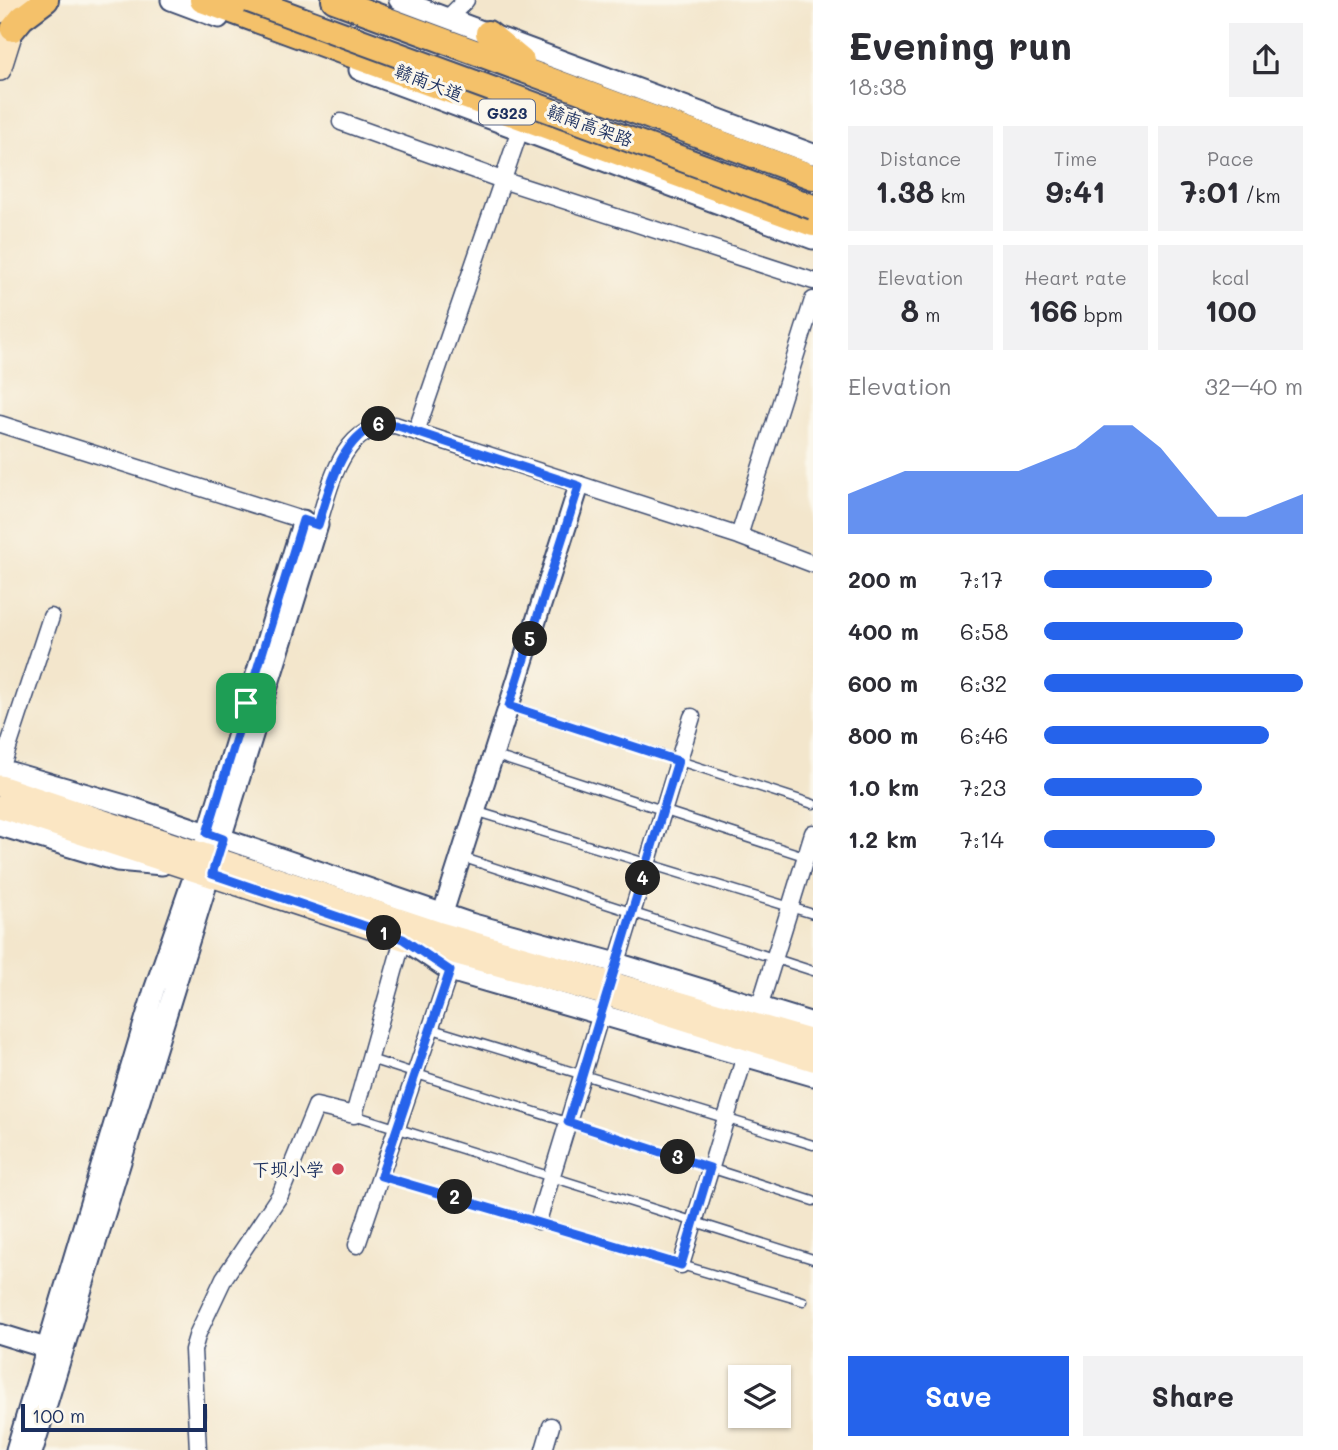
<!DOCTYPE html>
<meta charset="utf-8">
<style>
body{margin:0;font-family:Mali,"LXGW WenKai TC",sans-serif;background:#f2f2f3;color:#2b2b33;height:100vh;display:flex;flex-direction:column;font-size:26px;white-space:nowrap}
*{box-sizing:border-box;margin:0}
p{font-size:23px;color:#7c7c81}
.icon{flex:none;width:38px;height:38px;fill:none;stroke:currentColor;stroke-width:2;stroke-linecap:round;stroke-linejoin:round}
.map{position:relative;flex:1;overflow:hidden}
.panel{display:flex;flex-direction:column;background:#fff;width:525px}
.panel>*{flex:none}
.controls{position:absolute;left:728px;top:1365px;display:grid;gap:14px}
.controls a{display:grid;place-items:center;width:63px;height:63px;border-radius:0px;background:#fff;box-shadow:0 2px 5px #0004;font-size:35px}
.scale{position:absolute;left:21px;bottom:18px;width:186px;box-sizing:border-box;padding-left:7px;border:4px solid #1b2f5e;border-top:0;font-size:19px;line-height:24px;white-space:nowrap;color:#1b2f5e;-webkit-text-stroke:5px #fbf7ec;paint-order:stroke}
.pin{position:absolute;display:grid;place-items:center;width:60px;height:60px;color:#fff;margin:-30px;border-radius:14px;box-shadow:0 4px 10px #0006}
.km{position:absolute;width:35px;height:35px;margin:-18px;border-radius:50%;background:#222;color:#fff;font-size:19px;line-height:35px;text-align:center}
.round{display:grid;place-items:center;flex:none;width:74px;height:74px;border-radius:0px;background:#f2f2f3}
.headline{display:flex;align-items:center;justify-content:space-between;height:119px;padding:0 35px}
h1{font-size:38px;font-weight:800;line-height:52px}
.metrics{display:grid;grid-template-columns:repeat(3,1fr);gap:10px;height:119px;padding:7px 35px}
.metrics div{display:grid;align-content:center;border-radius:0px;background:#f2f2f3;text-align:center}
.metrics b{font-size:30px;font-weight:800}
.metrics small{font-size:19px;font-weight:400}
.metrics p{font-size:19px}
.chart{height:196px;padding:14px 35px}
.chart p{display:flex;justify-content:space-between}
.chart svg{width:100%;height:126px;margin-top:7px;fill:#2563eb;opacity:.7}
.primary-button{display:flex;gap:14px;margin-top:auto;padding:14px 35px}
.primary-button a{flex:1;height:80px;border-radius:0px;background:#2563eb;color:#fff;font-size:28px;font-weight:800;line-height:80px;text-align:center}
.primary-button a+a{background:#f2f2f3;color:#2b2b33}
ul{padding:0 35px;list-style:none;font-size:23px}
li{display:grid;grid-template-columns:112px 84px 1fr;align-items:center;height:52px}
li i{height:18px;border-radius:9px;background:#2563eb}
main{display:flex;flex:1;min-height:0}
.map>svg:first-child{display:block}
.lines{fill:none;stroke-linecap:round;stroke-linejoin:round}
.service-casing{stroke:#3b4a6e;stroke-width:11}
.minor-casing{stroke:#3b4a6e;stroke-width:19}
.tertiary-casing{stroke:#3b4a6e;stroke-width:23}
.secondary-casing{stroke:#3b4a6e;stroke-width:24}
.primary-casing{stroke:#3b4a6e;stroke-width:28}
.service{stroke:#fff;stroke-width:8}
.minor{stroke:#fff;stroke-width:16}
.tertiary{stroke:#fff;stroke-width:19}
.secondary{stroke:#fbe6c3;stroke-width:21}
.primary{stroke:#f4c16a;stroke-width:24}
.trunk-bridge-casing{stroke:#3b4a6e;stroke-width:28;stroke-linecap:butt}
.trunk-bridge{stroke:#f4c16a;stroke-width:24}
.route-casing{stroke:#fff;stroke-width:14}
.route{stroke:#2563eb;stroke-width:9}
.poi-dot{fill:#d1495b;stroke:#fbf7ec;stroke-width:2.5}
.labels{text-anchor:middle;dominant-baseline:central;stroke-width:6;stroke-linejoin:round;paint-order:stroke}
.shield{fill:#fbf7ec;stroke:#5e6b89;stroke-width:2}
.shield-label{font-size:16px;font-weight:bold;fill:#1b2f5e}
.street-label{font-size:18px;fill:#1b2f5e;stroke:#fbf7ec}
.poi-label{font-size:18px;fill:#1b2f5e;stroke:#fbf7ec;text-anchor:end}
</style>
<main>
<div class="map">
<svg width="813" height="1450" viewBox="0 0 813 1450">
<rect width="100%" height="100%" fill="#fbf7ec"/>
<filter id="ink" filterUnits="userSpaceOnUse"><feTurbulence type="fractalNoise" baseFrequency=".0143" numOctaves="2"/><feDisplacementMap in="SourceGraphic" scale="14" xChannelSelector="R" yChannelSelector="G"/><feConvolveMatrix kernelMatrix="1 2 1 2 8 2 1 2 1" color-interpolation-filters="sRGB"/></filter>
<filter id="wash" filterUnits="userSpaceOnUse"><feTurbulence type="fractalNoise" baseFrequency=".00686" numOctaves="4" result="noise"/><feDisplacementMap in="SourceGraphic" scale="28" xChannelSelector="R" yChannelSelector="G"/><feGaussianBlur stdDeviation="1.57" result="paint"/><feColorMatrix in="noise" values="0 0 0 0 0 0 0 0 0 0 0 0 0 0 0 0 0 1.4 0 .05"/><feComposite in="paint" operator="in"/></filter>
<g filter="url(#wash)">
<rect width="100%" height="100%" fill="#f3e6cc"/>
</g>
<g filter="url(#ink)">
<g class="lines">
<defs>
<path id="service" d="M509 706 813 804
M493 755 807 857
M475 811 813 914
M461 857 813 971
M429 1028 813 1145
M370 1059 813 1201
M354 1115 813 1259
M381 1176 803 1301"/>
<path id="minor" d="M448 18 466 0
M341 122 502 180 813 281
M0 424 318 525C331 483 342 424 395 425L739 536 813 564
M416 432 520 130
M739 536 813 300
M1 769 51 617
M614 972 692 717
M756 1018 813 833
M538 1221 604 1004
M357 1245 450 971
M681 1265 748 1046
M198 1450 193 1350 198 1333 224 1278 280 1195 316 1106 354 1115 403 939
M544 1450 551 1426"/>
<path id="tertiary" d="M171 0 219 18
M399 0 813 154
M359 70 813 239
M0 769 128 806 470 923
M0 826 117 861 162 865
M457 923H470L617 963 813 1023
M439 925 579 486
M410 944 450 971 813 1076
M0 1334 49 1349
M16 1450 154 990 202 852 303 520
M33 1450C126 1141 223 833 318 525"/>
<path id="secondary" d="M0 12 4 0
M0 70 22 0
M0 786 437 932 813 1041
M0 807 403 939 607 995 813 1060"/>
<path id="primary" d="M202 0 813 224
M334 0 813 177
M13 29 22 18 46 0
M488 33 522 61"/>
</defs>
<use href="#service" class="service-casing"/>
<use href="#minor" class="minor-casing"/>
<use href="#tertiary" class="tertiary-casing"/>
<use href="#secondary" class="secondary-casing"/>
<use href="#primary" class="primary-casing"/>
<use href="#service" class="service"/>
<use href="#minor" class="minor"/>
<use href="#tertiary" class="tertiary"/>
<use href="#secondary" class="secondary"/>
<use href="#primary" class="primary"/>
<defs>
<path id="trunk-bridge" d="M249 0 813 207"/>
</defs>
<use href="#trunk-bridge" class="trunk-bridge-casing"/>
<use href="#trunk-bridge" class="trunk-bridge"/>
</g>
</g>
<g class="lines" filter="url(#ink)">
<defs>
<path id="route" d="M377 424 395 425 579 486 509 706 678 761 568 1122 710 1168 681 1265 381 1176 450 971 403 939 212 874 223 839 207 833 303 520 318 525C330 488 339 441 377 424Z"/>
</defs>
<use href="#route" class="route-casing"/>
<use href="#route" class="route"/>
</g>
<circle class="poi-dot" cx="338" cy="1169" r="7"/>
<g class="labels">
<rect class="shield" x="479" y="99.5" width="56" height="25" rx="5"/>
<g class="shield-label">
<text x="507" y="112">G323</text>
</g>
<g class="street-label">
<text transform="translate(429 82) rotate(21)">赣南大道</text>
<text transform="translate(590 125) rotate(20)">赣南高架路</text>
</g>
<g class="poi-label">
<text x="324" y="1169">下坝小学</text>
</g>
</g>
</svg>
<div class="controls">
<a><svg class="icon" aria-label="layers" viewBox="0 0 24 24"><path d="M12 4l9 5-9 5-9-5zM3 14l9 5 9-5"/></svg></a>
</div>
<div class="scale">100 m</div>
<div class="pin" style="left:246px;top:703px;background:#1e9e55"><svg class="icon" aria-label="arrive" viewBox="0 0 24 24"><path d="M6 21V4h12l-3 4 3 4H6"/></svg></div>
<b class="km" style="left:384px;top:933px">1</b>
<b class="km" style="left:455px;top:1197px">2</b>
<b class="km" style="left:678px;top:1157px">3</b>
<b class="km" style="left:643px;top:878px">4</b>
<b class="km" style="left:530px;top:639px">5</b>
<b class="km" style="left:379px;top:424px">6</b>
</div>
<section class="panel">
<div class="headline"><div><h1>Evening run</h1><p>18:38</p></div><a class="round"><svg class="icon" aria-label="share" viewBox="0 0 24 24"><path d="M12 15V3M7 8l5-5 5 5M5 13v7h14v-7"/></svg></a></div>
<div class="metrics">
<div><p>Distance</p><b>1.38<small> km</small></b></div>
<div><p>Time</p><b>9:41</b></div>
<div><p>Pace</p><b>7:01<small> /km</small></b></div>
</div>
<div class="metrics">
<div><p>Elevation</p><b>8<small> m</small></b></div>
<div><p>Heart rate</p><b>166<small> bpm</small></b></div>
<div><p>kcal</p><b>100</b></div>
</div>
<div class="chart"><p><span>Elevation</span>32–40 m</p>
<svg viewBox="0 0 160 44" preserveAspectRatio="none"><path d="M0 44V30L10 26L20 22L30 22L40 22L50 22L60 22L70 18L80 14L90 6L100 6L110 14L120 26L130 38L140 38L150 34L160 30V44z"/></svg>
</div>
<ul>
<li><b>200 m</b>7:17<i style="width:65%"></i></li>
<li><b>400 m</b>6:58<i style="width:77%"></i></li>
<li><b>600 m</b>6:32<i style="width:100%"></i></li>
<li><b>800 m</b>6:46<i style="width:87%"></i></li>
<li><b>1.0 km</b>7:23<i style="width:61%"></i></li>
<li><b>1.2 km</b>7:14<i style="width:66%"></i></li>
</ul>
<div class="primary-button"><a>Save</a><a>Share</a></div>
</section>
</main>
